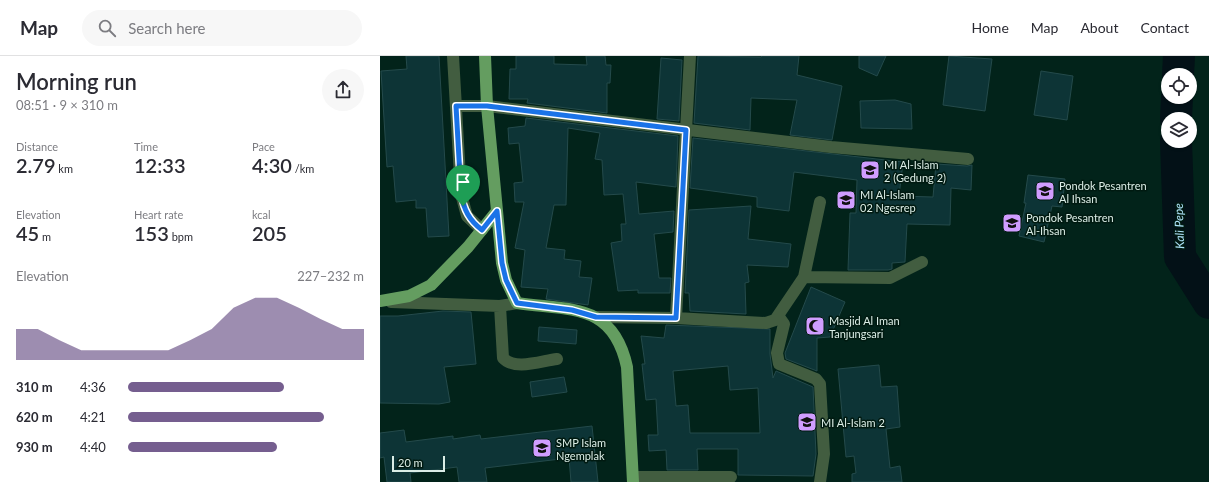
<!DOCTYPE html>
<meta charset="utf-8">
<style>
body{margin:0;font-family:Lato,sans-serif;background:#f7f7f7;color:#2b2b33;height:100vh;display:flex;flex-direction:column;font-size:15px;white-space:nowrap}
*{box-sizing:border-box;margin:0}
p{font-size:13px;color:#7c7c81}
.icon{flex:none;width:22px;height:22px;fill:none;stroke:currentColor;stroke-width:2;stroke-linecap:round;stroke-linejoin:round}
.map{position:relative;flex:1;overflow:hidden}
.sheet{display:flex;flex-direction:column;background:#fff;width:380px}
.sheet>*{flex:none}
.controls{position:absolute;left:781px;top:12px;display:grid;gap:8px}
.controls a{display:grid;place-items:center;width:36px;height:36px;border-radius:50%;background:#fff;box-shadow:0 1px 3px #0004;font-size:20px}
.scale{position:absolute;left:12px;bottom:10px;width:53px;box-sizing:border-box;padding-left:4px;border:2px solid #dbede6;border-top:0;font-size:11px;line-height:14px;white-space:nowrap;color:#dbede6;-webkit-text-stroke:3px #001a11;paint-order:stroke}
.pin{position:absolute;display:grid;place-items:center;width:34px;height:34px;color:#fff;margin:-41px -17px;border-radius:50% 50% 50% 0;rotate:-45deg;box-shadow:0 0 4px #0007}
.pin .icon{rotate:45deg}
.round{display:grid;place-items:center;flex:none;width:42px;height:42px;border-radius:21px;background:#f7f7f7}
.summary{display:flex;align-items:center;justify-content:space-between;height:68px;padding:0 16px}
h1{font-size:22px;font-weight:600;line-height:30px}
.figures{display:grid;grid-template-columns:repeat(3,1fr);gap:6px;height:68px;padding:4px 16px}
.figures div{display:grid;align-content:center}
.figures b{font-size:20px;font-weight:600}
.figures small{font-size:11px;font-weight:400}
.figures p{font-size:11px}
.chart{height:112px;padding:8px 16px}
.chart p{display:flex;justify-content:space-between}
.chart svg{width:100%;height:72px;margin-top:4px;fill:#755e8f;opacity:.7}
ul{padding:0 16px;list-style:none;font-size:13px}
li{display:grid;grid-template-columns:64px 48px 1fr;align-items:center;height:30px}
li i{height:10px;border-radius:5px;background:#755e8f}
header{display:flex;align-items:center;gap:24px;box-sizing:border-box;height:56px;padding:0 20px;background:#fff;border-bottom:1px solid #e1e1e2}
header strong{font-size:19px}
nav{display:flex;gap:22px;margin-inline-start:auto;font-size:14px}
.search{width:280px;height:36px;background:#f7f7f7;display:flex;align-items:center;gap:10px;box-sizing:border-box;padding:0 14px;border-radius:22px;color:#7c7c81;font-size:15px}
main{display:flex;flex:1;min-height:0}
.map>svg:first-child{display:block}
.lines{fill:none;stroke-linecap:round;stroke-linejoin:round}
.river{stroke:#031117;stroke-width:32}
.building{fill:#0d3436;stroke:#244a4b;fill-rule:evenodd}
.minor{stroke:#425d40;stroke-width:12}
.major{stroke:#649d60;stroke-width:12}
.route-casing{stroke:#fff;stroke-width:8}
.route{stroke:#1a73e8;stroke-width:5}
.labels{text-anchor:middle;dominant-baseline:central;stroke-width:3;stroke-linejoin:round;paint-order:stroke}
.poi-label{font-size:11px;fill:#dbede6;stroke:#001a11;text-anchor:start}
.water-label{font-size:12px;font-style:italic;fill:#ade2f8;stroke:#001a11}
</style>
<header>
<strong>Map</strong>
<div class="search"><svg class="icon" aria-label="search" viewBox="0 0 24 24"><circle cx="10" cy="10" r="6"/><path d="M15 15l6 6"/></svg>Search here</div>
<nav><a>Home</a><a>Map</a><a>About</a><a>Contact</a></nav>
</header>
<main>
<section class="sheet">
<div class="summary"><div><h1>Morning run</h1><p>08:51 · 9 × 310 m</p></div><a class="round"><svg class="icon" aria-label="share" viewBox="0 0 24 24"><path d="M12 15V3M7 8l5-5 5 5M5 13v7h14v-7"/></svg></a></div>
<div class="figures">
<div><p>Distance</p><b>2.79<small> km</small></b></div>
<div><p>Time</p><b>12:33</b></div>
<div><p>Pace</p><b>4:30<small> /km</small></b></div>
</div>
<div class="figures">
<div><p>Elevation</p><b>45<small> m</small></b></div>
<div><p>Heart rate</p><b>153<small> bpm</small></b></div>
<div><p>kcal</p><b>205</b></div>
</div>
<div class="chart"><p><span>Elevation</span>227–232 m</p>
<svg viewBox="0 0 160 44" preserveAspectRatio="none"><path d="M0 44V25L10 25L20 32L30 38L40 38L50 38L60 38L70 38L80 32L90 25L100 12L110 6L120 6L130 12L140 19L150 25L160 25V44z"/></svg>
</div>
<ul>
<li><b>310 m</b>4:36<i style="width:66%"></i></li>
<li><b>620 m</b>4:21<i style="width:83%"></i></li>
<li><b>930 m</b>4:40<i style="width:63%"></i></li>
</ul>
</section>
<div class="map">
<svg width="829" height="426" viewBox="0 0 829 426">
<rect width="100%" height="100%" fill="#02231a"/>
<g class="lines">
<path class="river" d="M798 19 799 0
M796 63 797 41
M796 85 800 201 829 247"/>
</g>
<path class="building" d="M26 0H59L69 180 48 181 46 152H36V144L16 146 13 110 7 111 1 15 27 13Z
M136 0H174V8L207 9 206 0H225L226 9H231L230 27H227V57L147 47 148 43H129L130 13H136Z
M318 0 381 1 382 0H419L417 19 462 30 452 84 410 79 417 44 371 42 370 74 314 67Z
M479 0H506L497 20 479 12Z
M569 0 612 3 605 55 563 49Z
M281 2 302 4 299 65 277 63Z
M661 15 693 20 687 64 654 59Z
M515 44 531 48 532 73 481 72 480 45Z
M146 62 298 80 296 131 256 126 259 158 294 155 293 176 274 178 279 222H291L290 237H258V234L238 235 231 187 242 185 241 168H246L243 138 224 139 222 104 215 103 220 77 188 72 186 149H174L166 192 185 194 184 203 201 205 199 221 212 222 208 249 166 243 168 233 141 231 145 194 135 192 144 146H135L134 127 143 126 139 87 129 88 128 72 145 70Z
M313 82 523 106 519 140 553 141 556 108 587 110 592 109 591 134 571 132 570 169 527 168 525 206 512 207V213L508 214H468L470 157H476L477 124 414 116 409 155 377 151V141L310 132Z
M648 119 685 123 682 151 672 150 664 186 639 180 646 147H644Z
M371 150 368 183 411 188 408 211 367 209 369 226 365 227 366 258 310 255 309 237H305L309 154Z
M431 231 465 246 450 281 437 282V315L406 303 405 297Z
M63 255 91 256 96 308 64 311 70 346 59 348 0 347V260H18Z
M286 269 390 273V298L393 322 396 315 433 331 436 398 433 420 358 419V393H317L318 414H287L286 394 269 395 268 379H278L276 343 266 344 262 308H265L261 280 284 282ZM348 310 350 334 378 332 380 377H310L308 349 296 350 293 315Z
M159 271 197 274 196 288 158 285Z
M499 309 501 331 517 330 520 371 506 373 510 412 520 410 522 426H472V418L476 417 474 400 466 401 458 313Z
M184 321 187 336 152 341 150 326Z
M212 370 218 426H191L189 402 105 412 107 426H79L77 411 30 417 31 426H7L4 401 0 402V377L24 374 26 386 73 380V383L100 379 101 383Z"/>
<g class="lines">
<path class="minor" d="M73 0 81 138 87 160 102 174
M76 50H107L451 91 588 103
M424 221 510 222 542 206
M11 246 120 250 137 247
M120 250 123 302C135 315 161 305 177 303
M216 261 296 262 386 267 395 264 424 221 440 146
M399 261 404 268 397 297 399 308 436 323 440 328 444 398 440 426
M296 262 310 0
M253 421H351"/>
<path class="major" d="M105 0 107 50 122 207 126 224 137 247C190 255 233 246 247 311L253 426
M0 245 29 240 51 229 88 191 117 155"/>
</g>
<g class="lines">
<defs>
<path id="route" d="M76 50H107L306 74 296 262 216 261 192 254 137 247 126 224 122 207 117 155 102 174C89 164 84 154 81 138Z"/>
</defs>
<use href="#route" class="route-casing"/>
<use href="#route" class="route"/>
</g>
<defs>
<symbol id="school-square" viewBox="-11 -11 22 22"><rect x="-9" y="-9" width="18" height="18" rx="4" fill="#d09dff" stroke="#001a11"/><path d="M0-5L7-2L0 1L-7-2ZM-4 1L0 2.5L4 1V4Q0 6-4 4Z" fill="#111"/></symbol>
<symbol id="mosque-square" viewBox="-11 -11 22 22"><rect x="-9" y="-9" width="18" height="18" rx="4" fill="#d09dff" stroke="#001a11"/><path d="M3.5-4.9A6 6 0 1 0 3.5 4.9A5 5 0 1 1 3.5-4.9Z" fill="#111"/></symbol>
</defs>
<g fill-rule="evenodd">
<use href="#school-square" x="479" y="103" width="22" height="22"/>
<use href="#school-square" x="654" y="124" width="22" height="22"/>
<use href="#school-square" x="455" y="133" width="22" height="22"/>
<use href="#school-square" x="621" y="156" width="22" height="22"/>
<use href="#mosque-square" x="424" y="259" width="22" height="22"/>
<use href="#school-square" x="416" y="355" width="22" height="22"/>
<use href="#school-square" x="151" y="381" width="22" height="22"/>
</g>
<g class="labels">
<g class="poi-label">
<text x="504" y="108">MI Al-Islam<tspan x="504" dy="13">2 (Gedung 2)</tspan></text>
<text x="679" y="129">Pondok Pesantren<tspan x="679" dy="13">Al Ihsan</tspan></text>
<text x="480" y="138">MI Al-Islam<tspan x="480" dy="13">02 Ngesrep</tspan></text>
<text x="646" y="161">Pondok Pesantren<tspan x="646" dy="13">Al-Ihsan</tspan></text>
<text x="449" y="264">Masjid Al Iman<tspan x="449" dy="13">Tanjungsari</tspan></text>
<text x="441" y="366">MI Al-Islam 2</text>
<text x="176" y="386">SMP Islam<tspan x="176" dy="13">Ngemplak</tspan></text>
</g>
<g class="water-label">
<text transform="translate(799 170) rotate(-92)">Kali Pepe</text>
</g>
</g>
</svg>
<div class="controls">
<a><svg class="icon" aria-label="locate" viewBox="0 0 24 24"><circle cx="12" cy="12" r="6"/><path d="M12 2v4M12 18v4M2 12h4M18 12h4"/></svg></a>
<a><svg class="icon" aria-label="layers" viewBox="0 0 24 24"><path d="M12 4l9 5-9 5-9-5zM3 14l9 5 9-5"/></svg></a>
</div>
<div class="scale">20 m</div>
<div class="pin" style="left:83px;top:150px;background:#1e9e55"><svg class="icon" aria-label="arrive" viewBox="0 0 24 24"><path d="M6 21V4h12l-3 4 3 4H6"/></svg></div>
</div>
</main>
